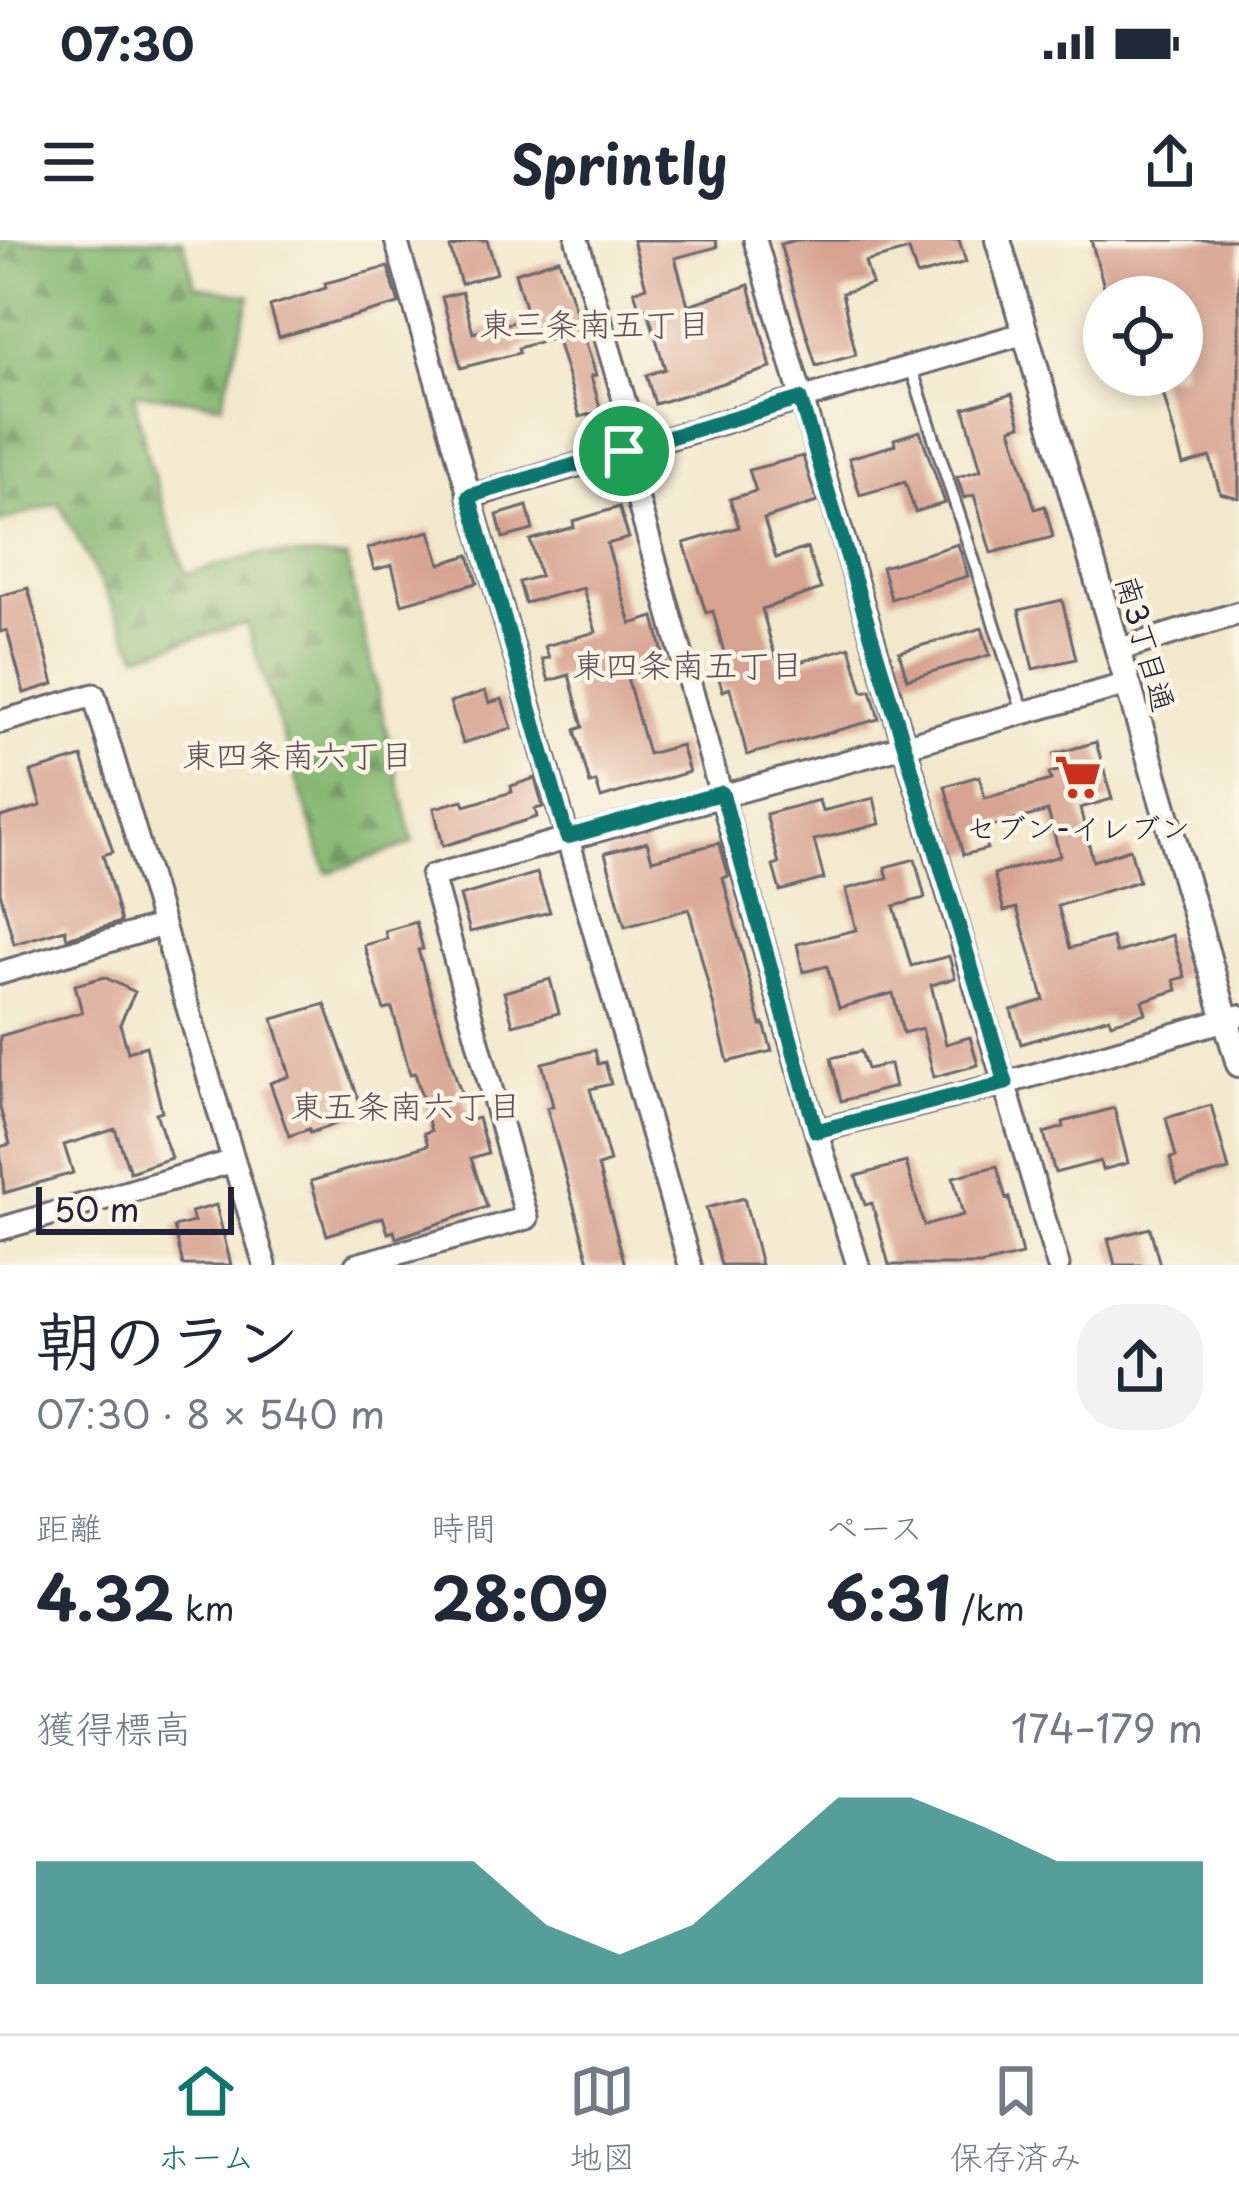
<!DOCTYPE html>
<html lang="ja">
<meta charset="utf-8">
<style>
body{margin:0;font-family:"Playpen Sans","Klee One",sans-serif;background:#f2f2f3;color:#1f2937;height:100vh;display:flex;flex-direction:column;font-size:45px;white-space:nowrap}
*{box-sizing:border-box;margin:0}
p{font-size:39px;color:#747a83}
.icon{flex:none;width:66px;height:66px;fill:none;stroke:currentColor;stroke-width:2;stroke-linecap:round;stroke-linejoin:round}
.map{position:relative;height:1025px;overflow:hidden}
.panel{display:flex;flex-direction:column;background:#fff;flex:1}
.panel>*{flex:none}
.controls{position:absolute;left:1083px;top:36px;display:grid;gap:24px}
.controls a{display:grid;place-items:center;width:120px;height:120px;border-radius:50%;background:#fff;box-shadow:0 6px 18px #0003;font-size:60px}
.scale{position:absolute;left:36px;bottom:30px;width:198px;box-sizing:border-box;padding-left:12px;border:6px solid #22223b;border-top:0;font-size:33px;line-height:42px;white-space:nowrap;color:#22223b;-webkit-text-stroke:9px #fcf5e5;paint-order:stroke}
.pin{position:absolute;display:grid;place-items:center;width:102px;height:102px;color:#fff;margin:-51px;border:6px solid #fff;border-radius:50%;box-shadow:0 3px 12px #0007}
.round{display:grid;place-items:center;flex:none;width:126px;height:126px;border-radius:48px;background:#f2f2f3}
.summary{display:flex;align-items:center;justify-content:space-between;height:204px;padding:0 36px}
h1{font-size:66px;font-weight:700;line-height:90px}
.stats{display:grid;grid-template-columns:repeat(3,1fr);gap:18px;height:204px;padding:12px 36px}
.stats div{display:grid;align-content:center}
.stats b{font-size:60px;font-weight:700}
.stats small{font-size:33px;font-weight:400}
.stats p{font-size:33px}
.chart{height:336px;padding:24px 36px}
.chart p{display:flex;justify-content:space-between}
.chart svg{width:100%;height:216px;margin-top:12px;fill:#0f766e;opacity:.7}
.status{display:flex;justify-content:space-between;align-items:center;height:84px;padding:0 60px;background:#fff;direction:ltr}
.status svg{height:33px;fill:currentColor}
header{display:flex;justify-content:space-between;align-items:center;height:156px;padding:0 36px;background:#fff;font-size:54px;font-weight:700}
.dock{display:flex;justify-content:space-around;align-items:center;height:168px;border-top:3px solid #e0e1e3;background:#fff;font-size:33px;color:#747a83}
.dock a{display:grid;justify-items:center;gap:6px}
.dock .on{color:#0f766e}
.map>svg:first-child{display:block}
.forest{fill:url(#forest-firs);stroke:#556e57;stroke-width:3}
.building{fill:#d7a390}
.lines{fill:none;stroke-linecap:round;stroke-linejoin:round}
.service-casing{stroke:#6b676e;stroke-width:16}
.minor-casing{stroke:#6b676e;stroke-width:27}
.tertiary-casing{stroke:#6b676e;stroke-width:30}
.service{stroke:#fff;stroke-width:10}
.minor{stroke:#fff;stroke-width:21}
.tertiary{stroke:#fff;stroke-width:24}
.route-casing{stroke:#fff;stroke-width:24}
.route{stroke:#0f766e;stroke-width:15}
.labels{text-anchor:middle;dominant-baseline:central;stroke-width:9;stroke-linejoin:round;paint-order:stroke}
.street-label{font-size:30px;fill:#22223b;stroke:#fcf5e5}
.poi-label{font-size:30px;fill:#22223b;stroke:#fcf5e5}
.neighbourhood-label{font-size:33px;fill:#614f59;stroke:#fcf5e5}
</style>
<div class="status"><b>07:30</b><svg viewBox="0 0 49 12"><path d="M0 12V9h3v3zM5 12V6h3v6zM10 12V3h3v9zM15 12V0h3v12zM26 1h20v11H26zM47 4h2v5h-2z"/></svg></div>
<header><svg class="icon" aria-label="menu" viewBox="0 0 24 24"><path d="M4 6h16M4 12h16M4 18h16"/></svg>Sprintly<svg class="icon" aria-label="share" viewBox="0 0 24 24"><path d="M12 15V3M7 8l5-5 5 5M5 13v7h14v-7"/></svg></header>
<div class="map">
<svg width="1239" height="1025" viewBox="0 0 1239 1025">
<defs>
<pattern id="forest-firs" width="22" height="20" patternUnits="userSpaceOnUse" patternTransform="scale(3)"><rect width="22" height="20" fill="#88b973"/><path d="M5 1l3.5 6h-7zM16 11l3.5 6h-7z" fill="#6f9660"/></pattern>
</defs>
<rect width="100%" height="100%" fill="#fcf5e5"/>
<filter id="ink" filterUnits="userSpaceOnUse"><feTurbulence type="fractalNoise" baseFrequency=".00833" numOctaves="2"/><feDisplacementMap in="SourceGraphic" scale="24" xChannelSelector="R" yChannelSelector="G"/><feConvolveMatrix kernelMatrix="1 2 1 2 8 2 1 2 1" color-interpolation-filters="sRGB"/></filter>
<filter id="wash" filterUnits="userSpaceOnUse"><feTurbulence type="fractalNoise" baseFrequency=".004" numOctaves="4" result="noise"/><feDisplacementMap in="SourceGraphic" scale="48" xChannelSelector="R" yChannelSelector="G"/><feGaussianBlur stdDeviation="2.7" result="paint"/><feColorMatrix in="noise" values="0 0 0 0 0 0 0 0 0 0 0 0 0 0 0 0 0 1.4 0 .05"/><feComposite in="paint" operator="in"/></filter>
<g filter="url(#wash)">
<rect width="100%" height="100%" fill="#f2e8cc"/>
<path class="forest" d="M0 0H183L195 45 250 56 222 164 134 153 148 219 186 334 261 314 346 318 413 603 327 633 246 383 138 415 59 263 0 282Z"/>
<g id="blocks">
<path class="building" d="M476 0H487L497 33 461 44 450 8Z
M633 0H716L717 7 675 18 688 65 749 45 771 128 655 164 646 135 665 129 647 68 640 70 634 51 646 47Z
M796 0H959L966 22 917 36 909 10 865 22 872 44 842 53 856 115 816 126 780 4Z
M1091 0H1239V258L1220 253 1210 217 1183 225 1158 135H1182V57H1107Z
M559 19 596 135 591 136 601 171 580 177 556 97 518 108 519 113 461 128 442 57 462 52 473 93 528 78 515 33Z
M388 27 399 64 279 97 270 66 326 48 325 43Z
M1012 154 1021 185 1011 188 1035 269 1045 266 1053 297 991 313 974 255 964 258 957 237 981 230 964 168Z
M920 191 945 263 915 272 905 242 860 255 849 218 895 205 894 199Z
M803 216 817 262 764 279 776 318 807 308 821 349 762 369 772 406 780 428 850 407 863 452 871 450 879 479 747 515 730 448 723 451 714 424 726 420 713 371 706 373 684 303 739 287 730 259 756 251 749 230Z
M527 266 533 290 503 298 497 275Z
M619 267 629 298 607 304 631 384 654 377 666 426 627 437 648 514 681 505 689 532 601 558 596 542 590 544 575 490 583 487 569 435 549 441 542 419 549 418 545 406 596 392 583 348 525 363 519 342 540 336 530 300 574 287 573 281Z
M430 291 440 324 469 315 477 343 402 364 392 325 374 330 368 308Z
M958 304 968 336 891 359 882 327Z
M28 348 54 444 24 453 7 390 0 392V356Z
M1062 360 1076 419 1033 429 1019 370Z
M982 388 990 415 907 439 899 412Z
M485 451 489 463 502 459 512 488 463 503 450 462Z
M1096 502 1112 559 1080 568 1093 621 1130 609 1139 641 1058 666 1070 708 1112 697 1116 713 1172 695 1185 737 1174 740 1177 750 1142 761 1146 773 1111 783 1109 777 1021 804 1011 770 1044 760 1017 668 1004 671 994 634 1060 616 1048 571 981 589 987 609 963 615 945 546 979 536 985 558 1051 540 1049 533 1058 531 1054 514Z
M82 517 113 612 103 615 121 682 67 698 65 689 14 704 0 652V577L41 566 31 532Z
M535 538 543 567 535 569 537 577 443 606 434 568 463 560 465 566 512 552 511 546Z
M874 558 880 584 814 600 824 639 780 651 773 626 779 624 766 574 819 560 822 571Z
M647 602 652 620 719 603 729 636 723 638 761 785 764 784 772 811 728 822 689 669 625 687 605 613Z
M915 619 925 658 894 666 911 726 949 716 955 738 931 745 946 804 970 797 978 825 934 837 922 788 903 793 893 753 839 768 827 726 803 732 797 704 856 690 846 649 888 638 885 627Z
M537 633 550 672 470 692 460 656Z
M416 682 423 709 418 710 457 841 471 880 478 878 488 913 471 918 487 967 396 998 394 991 388 993 383 977 327 995 311 941 428 905 424 893 431 891 415 833 410 834 392 768 384 770 364 705 387 699 385 691Z
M104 737 135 752 120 784 128 812 146 806 162 871 156 873 171 918 130 932 115 889 64 905 73 933 4 953 0 907 10 904 0 868V796L82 772 75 745Z
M550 739 559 773 513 785 504 752Z
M325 764 364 874 310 893 309 889 289 896 270 843 290 836 273 779Z
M595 810 598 824 605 822 611 844 590 849 610 922 598 926 625 1025H590L547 868 553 866 542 823Z
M861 811 867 829 890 824 895 847 841 861 831 818Z
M1211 865 1229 930 1177 944 1170 918 1176 917 1166 878Z
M1114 868 1128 923 1102 930 1100 921 1055 933 1044 893 1064 887 1063 882Z
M906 922 924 986 963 975 953 937 997 926 1006 959 1009 958 1022 1015 980 1025H889L872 963 865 965 856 936Z
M744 958 761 1025H721L706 968Z
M216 965 231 1025H183L174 987 194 982 191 972Z
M1150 988 1160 1025H1115L1108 999Z"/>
</g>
</g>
<g filter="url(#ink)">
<use href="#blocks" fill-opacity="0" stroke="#6b676e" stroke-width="3"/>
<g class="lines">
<defs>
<path id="service" d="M911 127 1023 472"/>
<path id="minor" d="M396 0 690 1025
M577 0 638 207
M755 0 1058 1025
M624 211 816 891 858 1025
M469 257 1025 93
M1118 410 1239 373
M0 482 94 455 265 1025
M0 733 163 685
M816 891 1006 843 1239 776
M0 989 234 921
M356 1025 527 978 432 636 1128 444"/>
<path id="tertiary" d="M998 0 1239 824"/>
</defs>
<use href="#service" class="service-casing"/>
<use href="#minor" class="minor-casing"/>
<use href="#tertiary" class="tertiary-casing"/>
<use href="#service" class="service"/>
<use href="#minor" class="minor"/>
<use href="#tertiary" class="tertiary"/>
</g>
</g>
<g class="lines" filter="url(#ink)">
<defs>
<path id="route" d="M800 159 1006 843 816 891 722 553 567 597 469 256Z"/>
</defs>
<use href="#route" class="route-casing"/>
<use href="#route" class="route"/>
</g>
<defs>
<symbol id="supermarket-bare" viewBox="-9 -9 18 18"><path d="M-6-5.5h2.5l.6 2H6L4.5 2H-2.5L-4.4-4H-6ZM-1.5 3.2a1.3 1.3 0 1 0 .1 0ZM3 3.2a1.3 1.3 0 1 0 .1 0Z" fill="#c8321e" stroke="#fcf5e5" stroke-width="2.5" paint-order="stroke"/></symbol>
</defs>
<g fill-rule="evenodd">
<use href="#supermarket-bare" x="1045" y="504" width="66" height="66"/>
</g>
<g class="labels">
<g class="street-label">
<text transform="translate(1147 403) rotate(74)">南3丁目通</text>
</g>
<g class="poi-label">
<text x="1078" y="586">セブン-イレブン</text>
</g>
<g class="neighbourhood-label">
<text x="595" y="82">東三条南五丁目</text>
<text x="688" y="423">東四条南五丁目</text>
<text x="298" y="513">東四条南六丁目</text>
<text x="406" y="864">東五条南六丁目</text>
</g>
</g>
</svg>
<div class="controls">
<a><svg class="icon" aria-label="locate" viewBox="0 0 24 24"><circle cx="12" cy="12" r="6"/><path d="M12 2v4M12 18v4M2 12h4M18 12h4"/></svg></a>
</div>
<div class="scale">50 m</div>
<div class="pin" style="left:624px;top:211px;background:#1e9e55"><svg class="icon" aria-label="arrive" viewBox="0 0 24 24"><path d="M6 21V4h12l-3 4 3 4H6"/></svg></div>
</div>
<section class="panel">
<div class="summary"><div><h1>朝のラン</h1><p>07:30 · 8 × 540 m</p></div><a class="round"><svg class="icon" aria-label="share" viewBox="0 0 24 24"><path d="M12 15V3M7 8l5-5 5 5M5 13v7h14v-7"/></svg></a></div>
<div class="stats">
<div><p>距離</p><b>4.32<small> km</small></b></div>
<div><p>時間</p><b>28:09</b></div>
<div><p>ペース</p><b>6:31<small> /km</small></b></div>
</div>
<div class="chart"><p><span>獲得標高</span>174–179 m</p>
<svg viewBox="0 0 160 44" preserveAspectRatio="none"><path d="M0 44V19L10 19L20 19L30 19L40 19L50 19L60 19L70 32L80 38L90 32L100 19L110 6L120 6L130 12L140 19L150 19L160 19V44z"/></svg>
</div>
</section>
<nav class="dock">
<a class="on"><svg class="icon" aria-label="home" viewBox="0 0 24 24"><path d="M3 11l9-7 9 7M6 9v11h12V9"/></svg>ホーム</a>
<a><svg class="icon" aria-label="map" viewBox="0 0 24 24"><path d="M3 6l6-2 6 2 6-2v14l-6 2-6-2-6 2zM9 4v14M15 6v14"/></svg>地図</a>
<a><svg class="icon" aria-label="saved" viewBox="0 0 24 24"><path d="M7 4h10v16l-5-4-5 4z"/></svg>保存済み</a>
</nav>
